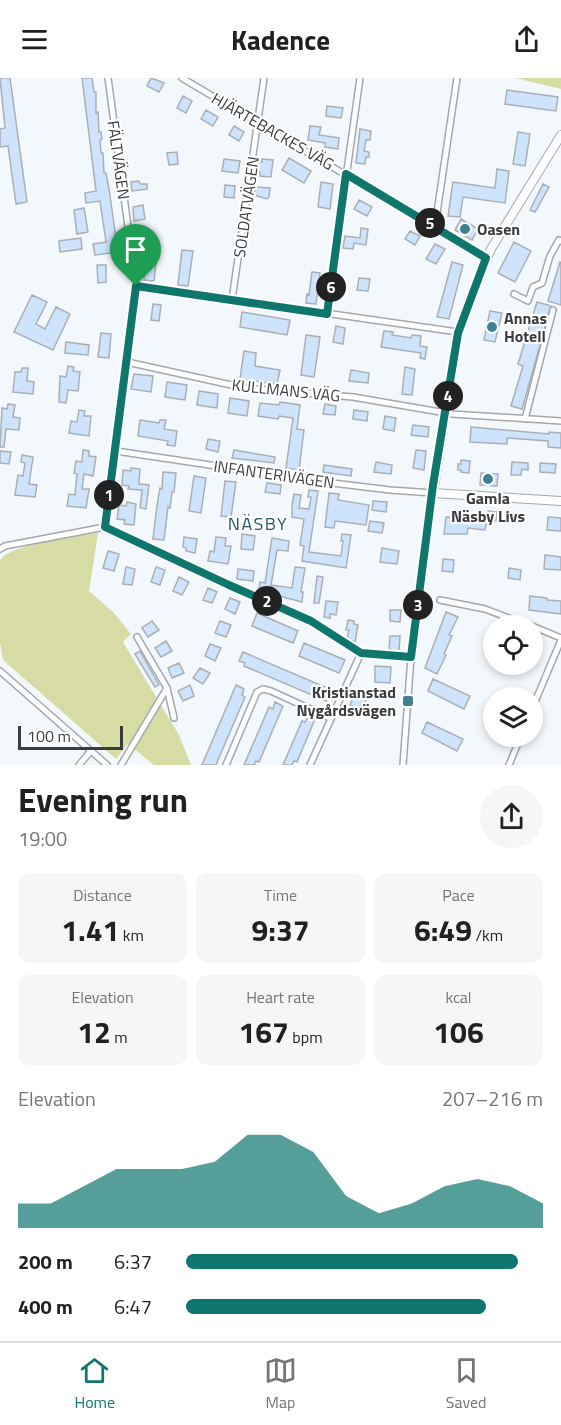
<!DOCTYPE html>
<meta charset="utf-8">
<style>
body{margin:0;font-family:"Titillium Web",sans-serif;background:#f6f6f6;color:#202124;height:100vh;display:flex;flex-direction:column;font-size:22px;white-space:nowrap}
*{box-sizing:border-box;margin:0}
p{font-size:20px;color:#757577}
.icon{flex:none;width:33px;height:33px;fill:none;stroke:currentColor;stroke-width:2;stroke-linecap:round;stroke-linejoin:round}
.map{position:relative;height:687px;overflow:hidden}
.sheet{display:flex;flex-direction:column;background:#fff;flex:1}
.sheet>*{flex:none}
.tools{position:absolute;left:483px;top:537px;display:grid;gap:12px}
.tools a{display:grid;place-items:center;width:60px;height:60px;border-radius:50%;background:#fff;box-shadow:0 3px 9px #0003;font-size:30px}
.scale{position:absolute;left:18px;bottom:15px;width:105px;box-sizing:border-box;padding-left:6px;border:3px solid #3a3c3e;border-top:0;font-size:16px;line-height:21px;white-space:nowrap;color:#3a3c3e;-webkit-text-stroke:4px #fff;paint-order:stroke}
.pin{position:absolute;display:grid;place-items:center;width:51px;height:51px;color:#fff;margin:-62px -26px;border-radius:50% 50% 50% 0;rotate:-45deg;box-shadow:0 0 6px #0007}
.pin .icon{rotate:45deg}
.km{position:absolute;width:30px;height:30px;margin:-15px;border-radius:50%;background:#222;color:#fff;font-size:16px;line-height:30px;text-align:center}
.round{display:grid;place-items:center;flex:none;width:63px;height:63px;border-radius:32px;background:#f6f6f6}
.overview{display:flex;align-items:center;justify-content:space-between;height:102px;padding:0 18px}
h1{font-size:33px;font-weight:700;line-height:45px}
.metrics{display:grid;grid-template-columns:repeat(3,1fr);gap:9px;height:102px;padding:6px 18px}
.metrics div{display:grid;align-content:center;border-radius:12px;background:#f6f6f6;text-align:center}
.metrics b{font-size:30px;font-weight:700}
.metrics small{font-size:16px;font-weight:400}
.metrics p{font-size:16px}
.chart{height:168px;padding:12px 18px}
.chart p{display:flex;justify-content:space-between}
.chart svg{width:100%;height:108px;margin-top:6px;fill:#0f766e;opacity:.7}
ul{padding:0 18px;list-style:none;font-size:20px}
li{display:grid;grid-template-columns:96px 72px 1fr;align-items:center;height:45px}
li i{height:15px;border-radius:8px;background:#0f766e}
header{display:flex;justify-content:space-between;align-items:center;height:78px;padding:0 18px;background:#fff;font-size:27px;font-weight:700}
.menu{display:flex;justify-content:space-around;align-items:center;height:84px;border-top:2px solid #e0e0e0;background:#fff;font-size:16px;color:#757577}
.menu a{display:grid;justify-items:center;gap:3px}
.menu .active{color:#0f766e}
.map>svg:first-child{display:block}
.green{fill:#d7dca4}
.building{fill:#cee4fd;stroke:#aaafb4;stroke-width:1.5}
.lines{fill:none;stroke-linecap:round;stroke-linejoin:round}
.street-casing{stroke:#a4a8ad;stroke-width:8}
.secondary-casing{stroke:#a4a8ad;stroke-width:10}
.street{stroke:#fff;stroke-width:5}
.secondary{stroke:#fff;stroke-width:8}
.route-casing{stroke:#fff;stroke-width:12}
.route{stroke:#0f766e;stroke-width:8}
.poi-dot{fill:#3d8290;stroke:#fff;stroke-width:2}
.labels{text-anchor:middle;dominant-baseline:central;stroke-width:4.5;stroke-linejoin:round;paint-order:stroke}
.street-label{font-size:16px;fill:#3a3c3e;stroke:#fff}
.poi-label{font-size:16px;font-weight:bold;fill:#3a3c3e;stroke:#fff;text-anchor:start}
.neighbourhood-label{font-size:18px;letter-spacing:1.5px;fill:#235a65;stroke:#fff}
</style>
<header><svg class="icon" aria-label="menu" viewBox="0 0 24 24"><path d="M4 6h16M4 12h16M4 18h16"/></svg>Kadence<svg class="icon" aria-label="share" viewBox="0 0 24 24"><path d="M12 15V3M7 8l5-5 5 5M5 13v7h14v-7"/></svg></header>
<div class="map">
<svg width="561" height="687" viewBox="0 0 561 687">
<rect width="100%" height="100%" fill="#f3f8fd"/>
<path class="green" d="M516 0H561V11Z
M98 455 89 513 114 535 131 556 123 564 179 657 191 687H154L128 666 116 681 3 582 0 564V482C13 465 75 459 98 455Z"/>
<path class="building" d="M0 0H10L27 124 16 126 8 68 0 69V51L5 50Z
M82 0H92L94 14H96V35L98 34 99 54H101L102 61 100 62 101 75H103L104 95H106L109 111 118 174 95 177 93 166 106 164 100 123 86 125 85 115 96 113Z
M151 0 164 5 159 14 147 8Z
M507 12 558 19 556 33 505 26Z
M183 18 192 23 186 35 177 30Z
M327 28 343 30 341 40 326 38Z
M206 32 218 39 213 48 201 41Z
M234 48 244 54 239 63 229 57Z
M310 48 321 49 319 57 339 60 338 71 325 69V65L308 62Z
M360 51 371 53 370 62H366L364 73 369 74V79H366L365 86 356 85Z
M518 54 530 56 525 88 513 86Z
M177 74 178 86 169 87 167 75Z
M289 80 311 93 304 105 282 92Z
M224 81 240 83 238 95 222 93Z
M262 81 273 82 271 99 260 98V94L258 93 259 84H262Z
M497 91 509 93 505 125 463 119 460 139 448 138 453 104 495 110Z
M139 103 140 106H147V111L132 113 131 104Z
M321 104 333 106 330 131 318 129Z
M543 106 549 109 535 134 530 132Z
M225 107 235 108 234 120 224 119Z
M255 109 270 110 269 119 267 121 254 117Z
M359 122 372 129 367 138 354 131Z
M143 127 145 141 134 143 133 129Z
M84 130 88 154 77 156 74 132Z
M461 141 478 151 472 162 455 152Z
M361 150 368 151 366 167 354 165 353 171 343 170 345 158 360 160Z
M410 153 420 158 415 167 405 161Z
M81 160 82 171 60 174 59 163Z
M514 164 531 173 515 204 498 195Z
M435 166 445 171 436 186 426 181Z
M182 172 193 173 188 208 178 207Z
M146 184 156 185 154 203 144 202Z
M452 184 463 187 449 241 437 239Z
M560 184 561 185V227L548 223Z
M97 187H106V204L98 205Z
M312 194 320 195 316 226 306 225 307 216 309 217Z
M359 200 370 201 368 213 357 212Z
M32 217 47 224 36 246 45 251 56 229 70 236 53 272 14 254Z
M537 224 551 228 522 331 511 328 523 288 518 286Z
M153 226 161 227 159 243 151 242Z
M490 233 502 235 495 264 484 262Z
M242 234 290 242 287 257 240 249Z
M336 248 345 250 343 266 333 264Z
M384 253 393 254 392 257 411 260 412 257 421 258 420 268 427 269 425 281 420 280 421 275 381 269Z
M101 255 111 256 109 280 98 279Z
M306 257 320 259 314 299 301 297Z
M66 264 89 267 88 277 65 275Z
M244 273 256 275 255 288 280 292 277 306 240 301Z
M68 288 74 289 73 293 80 294 78 313 68 312 66 325 59 324 60 298 66 299Z
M405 289 415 291 412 317 402 316Z
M22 290H28L27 303 34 304 33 316 13 314 15 294H21Z
M351 292 369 295 368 305 349 303Z
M134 296 153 298 151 314 131 311Z
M167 304 187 307 185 322 165 319Z
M199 313 218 316 217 330 197 327Z
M230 320 249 323 247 338 228 335Z
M280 324 300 327 297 351 304 352 299 392 286 390 293 340 279 338 278 341 258 338 260 325 279 327Z
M8 326 15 327 13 339 20 340 19 352 6 351 4 369H0L2 330 7 331Z
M325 326 336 328 335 337 323 336Z
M79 332 85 333 84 338H91L89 358 69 355 71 343 77 344Z
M354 332 368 334 367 343 353 341Z
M385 338 396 340 394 353 383 351Z
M140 342 159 345 160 342H166L164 351 177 353 175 368 167 367 168 363 138 358Z
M413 347 429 349 428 359 411 357Z
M471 349 549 356V354L561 355V370L548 369V363L507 360V366L470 364Z
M208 361 220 363 218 374 206 371Z
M83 372 89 373V378L96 379 93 398 84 396 82 411H89L86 430 67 428 69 416 75 417 77 396 74 395 76 383 82 384Z
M234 372 275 379 274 385 232 380Z
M416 372 426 373 424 392 413 390Z
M0 373 11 374 9 386 0 385Z
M22 377 33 379 29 406 37 407 35 419 15 417 18 397 23 398 25 385 21 384Z
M461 382 470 383 469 395 461 394V392H458V386H461Z
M376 384 392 387 391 396 374 394Z
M512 384 528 385V392L522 391 521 397H511Z
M540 385 556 386 555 395 540 394Z
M324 387 352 391 351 398 323 394Z
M131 390 140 391 139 406 149 407 146 431 140 430 142 412 128 411 129 408 122 407 123 392 131 393Z
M163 394 176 395 174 414H172L170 430 168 429 164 462 153 461 157 427 160 410 162 411Z
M481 395 498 396 497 408 480 407Z
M194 398 206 400 201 435 189 433Z
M225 403 236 404 231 439 221 438Z
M267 405 281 407 280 416 265 414Z
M309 412 318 413 309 474 341 478 343 463H341L342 456 351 457 346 490 302 483 304 468 300 467 304 441 292 439V427L294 416 301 417 299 430 309 431 311 419H308Z
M329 415 339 416 338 422 369 427 366 447 335 443 334 450 325 449Z
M373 423 387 424 386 434 372 432Z
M127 424 136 426 134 447 124 446 125 442 117 441 119 427 126 428Z
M488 433 497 434 496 443 487 442 485 452 468 450 467 456H444L446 439 487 441Z
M548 439 561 440V453L547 452Z
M370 443 384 445 382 455 368 453Z
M242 456 255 458 253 472 241 471Z
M184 459 197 461 195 475 186 473V470L183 469Z
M216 459 226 460 225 468H231L228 486 208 483 210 473 214 474Z
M272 460 289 463 288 473 277 472 271 507 292 510 295 489 305 490 301 514H303L302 524 275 517 276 513 259 511 260 504 265 505Z
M382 470 399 473 397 486 380 484Z
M108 473 119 476 114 493 103 490Z
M545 477 561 479V492L544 491Z
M443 481 454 482 453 494 442 493Z
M126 489 135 491 132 507 123 506Z
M156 489 165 492 160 507 151 504Z
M509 490 521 492 520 502 508 500Z
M238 491 254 493 253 503 237 501Z
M317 498 323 499 319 525H314Z
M179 499 189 504 182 517 173 513Z
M208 510 217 514 212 525 203 522Z
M530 518 547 520V522L561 523V536L529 532Z
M230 520 240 524 235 536 225 531Z
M326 523 338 524 336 537 330 536V540L324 539Z
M390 532H401L400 544 390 543Z
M446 534 458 539 449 557 452 558 444 576 446 577 437 596 425 590Z
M257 535 298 553 293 565 252 548Z
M348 542 354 543V546L358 547 355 564 347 561 349 552H346Z
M152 543 159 552 148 559 142 550Z
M220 543 231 547 226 559 215 555Z
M390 558H400L399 573 389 572Z
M166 563 172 573 161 579 155 570Z
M304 565 345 582 339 595 299 578Z
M210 566 221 570 215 583 205 578Z
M140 573 159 607 155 609 135 576Z
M243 574 325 609 323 612 330 615 326 623 244 588 245 585 239 583Z
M179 585 184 595 172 600 168 590Z
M375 588 391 589 390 605 375 604Z
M200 590 210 595 203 606 193 600Z
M433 601 470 618 464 631 428 613Z
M190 607 194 618 183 623 178 613Z
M236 607 244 611 242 617 245 619 218 682 216 687H202Z
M354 617 366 622 361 632 350 627Z
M275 624 283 628 259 684 256 683 254 687H244L269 629 273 631Z
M308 638 315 641 297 684 294 683 292 687H283L302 643 305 644Z
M427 644 463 661 457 673 422 655Z"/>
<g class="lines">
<defs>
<path id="street" d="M182 0 486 180
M435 148 457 0
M136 208 458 254
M514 216 528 223 533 209 542 205 550 178 559 162 561 163
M232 222 264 0
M327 235 360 0
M127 284 245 310 353 319 452 336 561 343
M525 341 553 232
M116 373 324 404 390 412 433 415 411 579 403 687
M105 449 136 208 108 0
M105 449 229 507 311 543 361 575 411 579
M0 471 5 468 105 449
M440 522 485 531 530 548
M532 548 561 560
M137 559 167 610 174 640
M0 593 107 687
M532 631 561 562
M79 687 91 673
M121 687 167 610
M226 687 257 614 263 611 271 613 330 640
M310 687 361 575
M509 687 521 658"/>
<path id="secondary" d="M561 57 491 171 470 220 458 254 433 415 561 423"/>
</defs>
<use href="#street" class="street-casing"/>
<use href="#secondary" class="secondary-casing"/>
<use href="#street" class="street"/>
<use href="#secondary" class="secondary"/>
</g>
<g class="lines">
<defs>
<path id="route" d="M346 96 486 180 458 255 433 407 411 579 361 575 311 543 229 507 105 449 136 208 327 236Z"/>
</defs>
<use href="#route" class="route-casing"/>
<use href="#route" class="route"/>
</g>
<g class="poi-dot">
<circle cx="465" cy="151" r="6"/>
<circle cx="492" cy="249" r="6"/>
<circle cx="488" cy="401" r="6"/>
<rect x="402" y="617" width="12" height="12" rx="3"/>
</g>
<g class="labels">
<g class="street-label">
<text transform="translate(273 53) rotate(30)">HJÄRTEBACKES VÄG</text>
<text transform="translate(119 82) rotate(82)">FÄLTVÄGEN</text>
<text transform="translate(246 129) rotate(-82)">SOLDATVÄGEN</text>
<text transform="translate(286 312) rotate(6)">KULLMANS VÄG</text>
<text transform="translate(274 396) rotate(8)">INFANTERIVÄGEN</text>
</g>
<g class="poi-label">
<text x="477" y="151">Oasen</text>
<text x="504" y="240">Annas<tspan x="504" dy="18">Hotell</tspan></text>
<text x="488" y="420" text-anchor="middle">Gamla<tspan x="488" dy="18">Näsby Livs</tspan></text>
<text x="396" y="614" text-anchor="end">Kristianstad<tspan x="396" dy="18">Nygårdsvägen</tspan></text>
</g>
<g class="neighbourhood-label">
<text x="258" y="445">NÄSBY</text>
</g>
</g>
</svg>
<div class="tools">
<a><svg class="icon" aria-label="locate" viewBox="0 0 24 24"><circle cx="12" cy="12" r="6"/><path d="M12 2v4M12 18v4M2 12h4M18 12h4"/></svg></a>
<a><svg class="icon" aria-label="layers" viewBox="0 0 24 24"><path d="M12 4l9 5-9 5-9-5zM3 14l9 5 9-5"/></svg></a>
</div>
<div class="scale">100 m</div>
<div class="pin" style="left:136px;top:208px;background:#1e9e55"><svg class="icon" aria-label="arrive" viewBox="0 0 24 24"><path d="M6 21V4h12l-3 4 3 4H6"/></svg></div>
<b class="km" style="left:109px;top:417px">1</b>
<b class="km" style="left:267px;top:523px">2</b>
<b class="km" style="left:418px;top:527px">3</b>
<b class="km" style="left:448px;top:318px">4</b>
<b class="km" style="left:430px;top:145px">5</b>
<b class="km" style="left:331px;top:209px">6</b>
</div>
<section class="sheet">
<div class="overview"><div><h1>Evening run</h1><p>19:00</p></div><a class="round"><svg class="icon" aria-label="share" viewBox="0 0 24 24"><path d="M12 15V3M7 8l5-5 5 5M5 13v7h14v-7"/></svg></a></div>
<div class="metrics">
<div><p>Distance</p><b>1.41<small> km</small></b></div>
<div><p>Time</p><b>9:37</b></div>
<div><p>Pace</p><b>6:49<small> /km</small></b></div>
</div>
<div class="metrics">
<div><p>Elevation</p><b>12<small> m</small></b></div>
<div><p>Heart rate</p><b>167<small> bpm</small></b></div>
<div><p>kcal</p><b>106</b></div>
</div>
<div class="chart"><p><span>Elevation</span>207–216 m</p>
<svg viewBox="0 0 160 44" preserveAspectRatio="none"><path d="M0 44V34L10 34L20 27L30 20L40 20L50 20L60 17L70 6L80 6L90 13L100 31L110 38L120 34L130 27L140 24L150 27L160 34V44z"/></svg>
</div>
<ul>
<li><b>200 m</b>6:37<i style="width:93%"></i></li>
<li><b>400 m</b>6:47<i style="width:84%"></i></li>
</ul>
</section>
<nav class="menu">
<a class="active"><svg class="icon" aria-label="home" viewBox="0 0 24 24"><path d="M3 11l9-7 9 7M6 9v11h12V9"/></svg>Home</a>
<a><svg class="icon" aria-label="map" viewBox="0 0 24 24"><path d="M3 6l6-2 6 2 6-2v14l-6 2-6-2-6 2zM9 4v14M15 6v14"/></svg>Map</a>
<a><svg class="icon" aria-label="saved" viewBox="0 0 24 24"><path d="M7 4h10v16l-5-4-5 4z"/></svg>Saved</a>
</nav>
